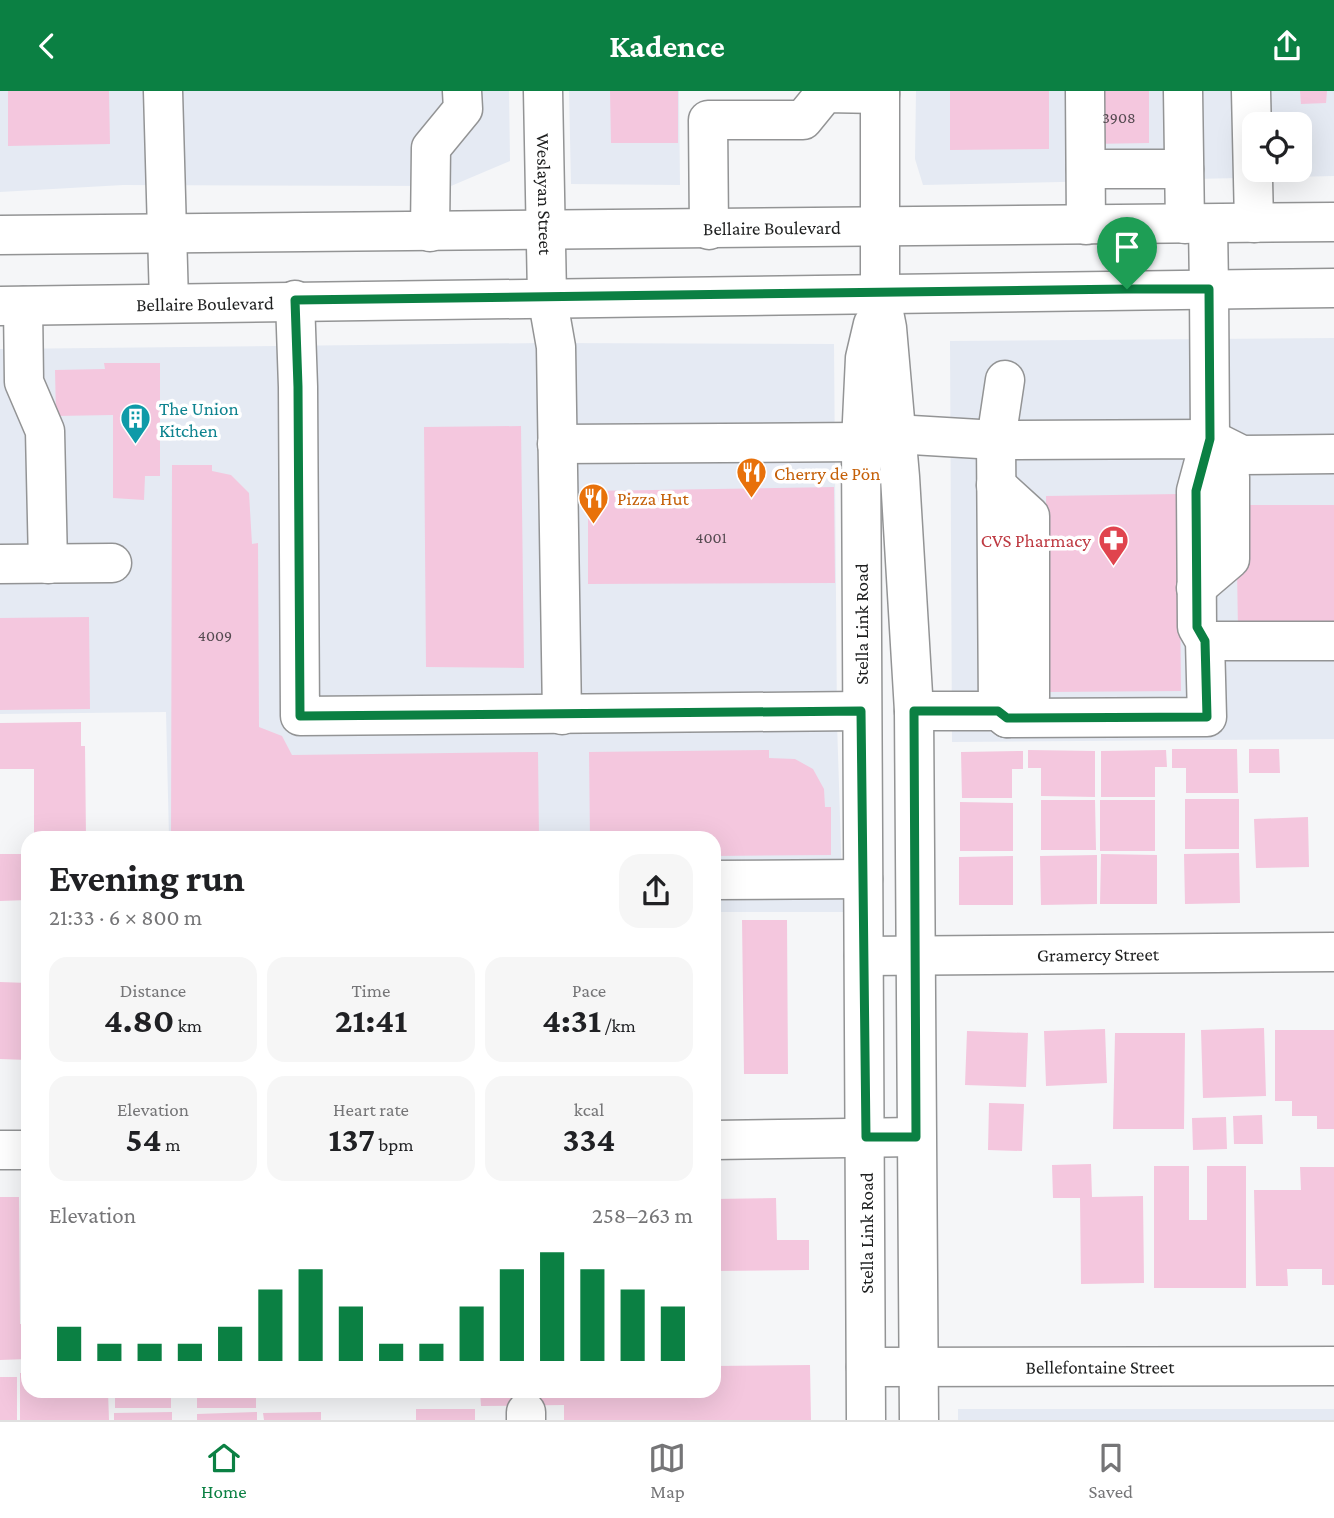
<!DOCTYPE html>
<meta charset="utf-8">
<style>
body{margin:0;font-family:"Crimson Pro",serif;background:#f6f6f6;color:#202124;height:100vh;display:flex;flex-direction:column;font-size:26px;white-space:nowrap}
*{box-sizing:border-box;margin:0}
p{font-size:23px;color:#757577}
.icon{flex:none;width:38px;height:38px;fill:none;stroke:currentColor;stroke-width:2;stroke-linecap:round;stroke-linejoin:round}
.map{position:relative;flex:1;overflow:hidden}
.details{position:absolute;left:21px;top:740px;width:700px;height:567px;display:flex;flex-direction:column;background:#fff;border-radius:21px;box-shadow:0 7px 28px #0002}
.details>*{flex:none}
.fabs{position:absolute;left:1242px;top:21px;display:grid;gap:14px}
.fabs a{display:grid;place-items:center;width:70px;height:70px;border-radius:14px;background:#fff;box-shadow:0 7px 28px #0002;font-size:35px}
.pin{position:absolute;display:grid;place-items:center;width:60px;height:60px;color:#fff;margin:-72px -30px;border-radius:50% 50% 50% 0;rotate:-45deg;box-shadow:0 0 7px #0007}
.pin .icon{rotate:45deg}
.round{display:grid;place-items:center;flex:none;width:74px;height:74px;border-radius:21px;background:#f6f6f6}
.summary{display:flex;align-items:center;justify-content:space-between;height:119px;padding:0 28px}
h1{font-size:38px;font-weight:700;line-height:52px}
.metrics{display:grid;grid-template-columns:repeat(3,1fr);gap:10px;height:119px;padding:7px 28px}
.metrics div{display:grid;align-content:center;border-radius:18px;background:#f6f6f6;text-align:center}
.metrics b{font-size:35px;font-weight:700}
.metrics small{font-size:19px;font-weight:400}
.metrics p{font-size:19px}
.chart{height:196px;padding:14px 28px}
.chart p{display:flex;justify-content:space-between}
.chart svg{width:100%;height:126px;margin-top:7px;stroke:#0b8043;stroke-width:6}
header{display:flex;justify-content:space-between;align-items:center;height:91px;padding:0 28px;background:#0b8043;color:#fff;font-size:32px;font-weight:700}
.menu{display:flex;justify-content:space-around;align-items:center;height:98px;border-top:2px solid #e0e0e0;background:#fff;font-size:19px;color:#757577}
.menu a{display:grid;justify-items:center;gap:4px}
.menu .active{color:#0b8043}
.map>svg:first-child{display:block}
.built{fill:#e5eaf3;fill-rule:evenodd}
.building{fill:#f4c7de}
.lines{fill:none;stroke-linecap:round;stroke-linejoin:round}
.minor-casing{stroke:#939495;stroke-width:41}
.major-casing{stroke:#939495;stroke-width:41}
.minor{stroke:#fff;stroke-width:38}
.major{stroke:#fff;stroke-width:38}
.route-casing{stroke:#fff;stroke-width:14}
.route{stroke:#0b8043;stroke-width:9}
.labels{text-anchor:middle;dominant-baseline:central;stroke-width:7;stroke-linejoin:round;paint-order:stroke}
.number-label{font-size:16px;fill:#544a50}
.street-label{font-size:19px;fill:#1f2020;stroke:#fff}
.culture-label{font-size:19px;fill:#0d838f;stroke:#fff;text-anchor:start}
.food-label{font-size:19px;fill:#c56008;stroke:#fff;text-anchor:start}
.health-label{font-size:19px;fill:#be3a42;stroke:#fff;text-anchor:end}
</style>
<header><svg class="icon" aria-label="back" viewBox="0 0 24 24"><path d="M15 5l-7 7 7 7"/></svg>Kadence<svg class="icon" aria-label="share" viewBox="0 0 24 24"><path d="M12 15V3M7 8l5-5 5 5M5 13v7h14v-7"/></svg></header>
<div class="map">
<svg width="1334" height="1329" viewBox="0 0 1334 1329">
<rect width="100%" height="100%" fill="#f5f6f8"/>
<path class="built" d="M0 0H509L510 70 451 95 123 94 0 101Z
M569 0H679L680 94 571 93Z
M916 0H1334V85L923 94 915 68ZM1255 33H1300V79H1255Z
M1334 247V648L952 651 950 250Z
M542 252 834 253 837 631 843 821H714V747H169L166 621 0 623V258Z
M958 1318H1334V1329H958Z"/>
<path class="building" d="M8 0H109L110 53 8 55Z
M610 0H678V52H611Z
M950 0H1049V58L950 59Z
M1089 0H1149V52L1090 53Z
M1300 0H1327L1326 12 1301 13Z
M104 272H160V385H145L144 409 113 407V324L56 325 55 279 105 278Z
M521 335 524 577 426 576 424 336Z
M172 374H212V380L231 384 249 402 252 453 258 452 259 636 282 645 292 664 538 661 539 747H171Z
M834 396 835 492 588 493V400Z
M1179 403 1181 600 1048 601 1046 405Z
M1236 414H1334V539L1238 540Z
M89 526 90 618 0 619V527Z
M81 631V655H85L86 747H34V678H0V632Z
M1172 658H1237L1238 702H1186V677H1172Z
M1249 658H1279L1280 682H1249Z
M769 659V667L795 668 813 678 824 698 825 716H831V764L714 765V747H590L589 661Z
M1028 659 1095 660V706L1041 705V677H1028Z
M1166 659 1167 676H1155V706H1101V660Z
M1023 660V678H1012V707H962L961 661Z
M1185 708H1239V758H1185Z
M1041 709H1095L1096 759H1041Z
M1100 709H1155V760H1100Z
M960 711 1013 712V760H960Z
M1308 726 1309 776 1256 777 1254 728Z
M1239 762 1240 812 1185 813 1184 763Z
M0 763H28V809L0 810Z
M1101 763 1157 764V813H1100Z
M1097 764V813L1041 814 1040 765Z
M1013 765V814H959V766Z
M742 829H787L788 983H744Z
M0 891 28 892V969L0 968Z
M1264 937 1266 1005 1203 1007 1201 939Z
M1105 938 1107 992 1046 995 1044 940Z
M1275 939H1334V1038H1317V1025H1292V1010H1275Z
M967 940 1028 942 1026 996 965 994Z
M1115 942H1185L1184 1038H1113Z
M989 1012 1024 1013 1022 1060 988 1059Z
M1262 1024 1263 1053H1234L1233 1025Z
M1226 1026 1227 1058 1193 1059 1192 1027Z
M1091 1073 1092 1106 1143 1105 1144 1192 1081 1193 1080 1107H1053L1052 1074Z
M1154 1075H1189V1129H1207V1075H1246V1197H1154Z
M1300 1076H1334V1194H1322V1178H1287L1288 1195H1256L1254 1099H1301Z
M0 1106H19L20 1233H28V1268L0 1269Z
M776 1107 777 1149H809V1179L714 1180V1108Z
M810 1274 811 1329H564V1314L481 1315 480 1300H714V1275Z
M20 1282H28V1300H108L109 1329H20Z
M0 1286H17V1329H0Z
M115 1300H171V1317H115Z
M197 1300H256V1317H197Z
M416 1318H475V1329H416Z
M172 1321V1329H114V1322Z
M257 1321V1329H197V1323Z
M321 1321V1329H264L263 1322Z"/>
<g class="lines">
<defs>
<g id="minor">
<path d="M163 0 169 211"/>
<path id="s1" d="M543 0 547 205 556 256 562 624"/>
<path d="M1085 0 1086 134"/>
<path d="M1183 0 1185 133"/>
<path d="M1251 0 1254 132"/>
<path d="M1086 78H1184"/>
<path d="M709 139 708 29H803L825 2 880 3"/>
<path d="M430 141 431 57 463 18 462 0"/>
<path d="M295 209 298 296 300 625 861 620"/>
<path d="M23 215 24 291 45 340 48 473"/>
<path d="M895 343 996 349 1210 348 1242 364 1334 363"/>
<path d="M557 353 861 351"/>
<path d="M996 394 1030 425V606L1007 627"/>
<path d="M0 473 112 472"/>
<path d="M1196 497 1230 468V386L1210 348"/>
<path d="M1205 550H1334"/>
<path d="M914 620H998L1007 627 1207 626 1205 550 1197 536 1196 400 1210 348 1209 198"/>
<path d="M998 620 996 349 1005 289"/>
<path d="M714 789 863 788"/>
<path id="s2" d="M864 865 1334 861"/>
<path d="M714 1049 916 1046"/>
<path d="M0 1059H28"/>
<path id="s3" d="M866 1276 1334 1275"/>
<path d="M526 1329V1321"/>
</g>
<g id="major">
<path d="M880 0V201L887 237 900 386 914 620 919 1329"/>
<path d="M1208 133 1209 198"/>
<path id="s4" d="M0 144 1334 131"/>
<path id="s5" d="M0 215 1334 197"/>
<path d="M866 1329 861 351 865 267 873 233"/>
</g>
</defs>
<use href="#minor" class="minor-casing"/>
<use href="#major" class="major-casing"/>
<use href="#minor" class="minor"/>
<use href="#major" class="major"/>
</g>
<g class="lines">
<defs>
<path id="route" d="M1127 198H1209L1210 348 1196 400 1197 536 1205 550 1207 626 1007 627 998 620H914L916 1046H866L861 620 300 625 298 296 295 209Z"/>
</defs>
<use href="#route" class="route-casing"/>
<use href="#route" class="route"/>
</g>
<defs>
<symbol id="building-pin" viewBox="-11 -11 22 30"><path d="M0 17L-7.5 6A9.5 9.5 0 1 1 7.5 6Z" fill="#0f9aa8" stroke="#fff"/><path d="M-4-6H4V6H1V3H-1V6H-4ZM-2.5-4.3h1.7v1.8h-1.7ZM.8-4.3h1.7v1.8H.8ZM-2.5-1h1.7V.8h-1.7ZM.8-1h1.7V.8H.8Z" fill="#fff"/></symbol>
<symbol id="restaurant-pin" viewBox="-11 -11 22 30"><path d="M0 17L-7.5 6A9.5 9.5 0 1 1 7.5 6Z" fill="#e8710a" stroke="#fff"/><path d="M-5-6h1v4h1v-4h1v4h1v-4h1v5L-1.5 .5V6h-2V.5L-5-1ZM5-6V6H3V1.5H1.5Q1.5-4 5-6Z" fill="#fff"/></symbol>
<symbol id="pharmacy-pin" viewBox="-11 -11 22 30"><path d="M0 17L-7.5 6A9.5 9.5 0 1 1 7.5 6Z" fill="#e0444e" stroke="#fff"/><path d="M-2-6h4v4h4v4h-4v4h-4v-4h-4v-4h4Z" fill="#fff"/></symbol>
</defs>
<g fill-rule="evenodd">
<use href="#building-pin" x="118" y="310" width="35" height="47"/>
<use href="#restaurant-pin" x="734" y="364" width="35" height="47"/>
<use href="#restaurant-pin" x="576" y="390" width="35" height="47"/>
<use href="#pharmacy-pin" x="1096" y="432" width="35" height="47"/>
</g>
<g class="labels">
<g class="number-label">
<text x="1119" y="26">3908</text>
<text x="711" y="446">4001</text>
<text x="215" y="544">4009</text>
</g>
<g class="street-label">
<text stroke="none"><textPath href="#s1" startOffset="103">Weslayan Street</textPath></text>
<text stroke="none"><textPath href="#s4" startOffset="772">Bellaire Boulevard</textPath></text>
<text stroke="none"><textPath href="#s5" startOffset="205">Bellaire Boulevard</textPath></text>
<text transform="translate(861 533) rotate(-90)">Stella Link Road</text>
<text stroke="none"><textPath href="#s2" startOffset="234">Gramercy Street</textPath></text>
<text transform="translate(866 1142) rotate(-90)">Stella Link Road</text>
<text stroke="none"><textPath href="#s3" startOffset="234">Bellefontaine Street</textPath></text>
</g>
<g class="culture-label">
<text x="159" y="317">The Union<tspan x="159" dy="22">Kitchen</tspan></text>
</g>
<g class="food-label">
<text x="774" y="382">Cherry de Pön</text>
<text x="617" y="407">Pizza Hut</text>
</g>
<g class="health-label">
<text x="1091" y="449">CVS Pharmacy</text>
</g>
</g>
</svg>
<div class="fabs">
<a><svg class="icon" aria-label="locate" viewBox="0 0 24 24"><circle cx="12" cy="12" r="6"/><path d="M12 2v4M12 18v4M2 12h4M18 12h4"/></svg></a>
</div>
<div class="pin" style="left:1127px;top:198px;background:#1e9e55"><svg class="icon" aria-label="arrive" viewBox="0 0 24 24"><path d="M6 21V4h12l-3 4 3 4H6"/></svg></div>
<section class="details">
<div class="summary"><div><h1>Evening run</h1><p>21:33 · 6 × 800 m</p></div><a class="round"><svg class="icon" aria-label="share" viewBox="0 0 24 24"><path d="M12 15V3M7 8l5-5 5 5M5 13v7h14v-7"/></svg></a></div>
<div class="metrics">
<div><p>Distance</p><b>4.80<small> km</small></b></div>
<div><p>Time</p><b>21:41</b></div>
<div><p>Pace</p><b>4:31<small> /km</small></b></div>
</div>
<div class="metrics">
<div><p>Elevation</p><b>54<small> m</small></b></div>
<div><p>Heart rate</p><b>137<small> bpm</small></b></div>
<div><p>kcal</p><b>334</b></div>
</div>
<div class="chart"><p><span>Elevation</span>258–263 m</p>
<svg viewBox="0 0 160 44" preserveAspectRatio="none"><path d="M5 44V32M15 44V38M25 44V38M35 44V38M45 44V32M55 44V19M65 44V12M75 44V25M85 44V38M95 44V38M105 44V25M115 44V12M125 44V6M135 44V12M145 44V19M155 44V25"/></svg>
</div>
</section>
</div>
<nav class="menu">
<a class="active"><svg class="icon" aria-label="home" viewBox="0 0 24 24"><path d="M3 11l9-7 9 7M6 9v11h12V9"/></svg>Home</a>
<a><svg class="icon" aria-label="map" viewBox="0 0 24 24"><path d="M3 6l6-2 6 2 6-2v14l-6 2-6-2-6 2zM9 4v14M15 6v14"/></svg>Map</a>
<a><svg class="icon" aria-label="saved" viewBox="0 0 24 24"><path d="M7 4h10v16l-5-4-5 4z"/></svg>Saved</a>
</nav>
